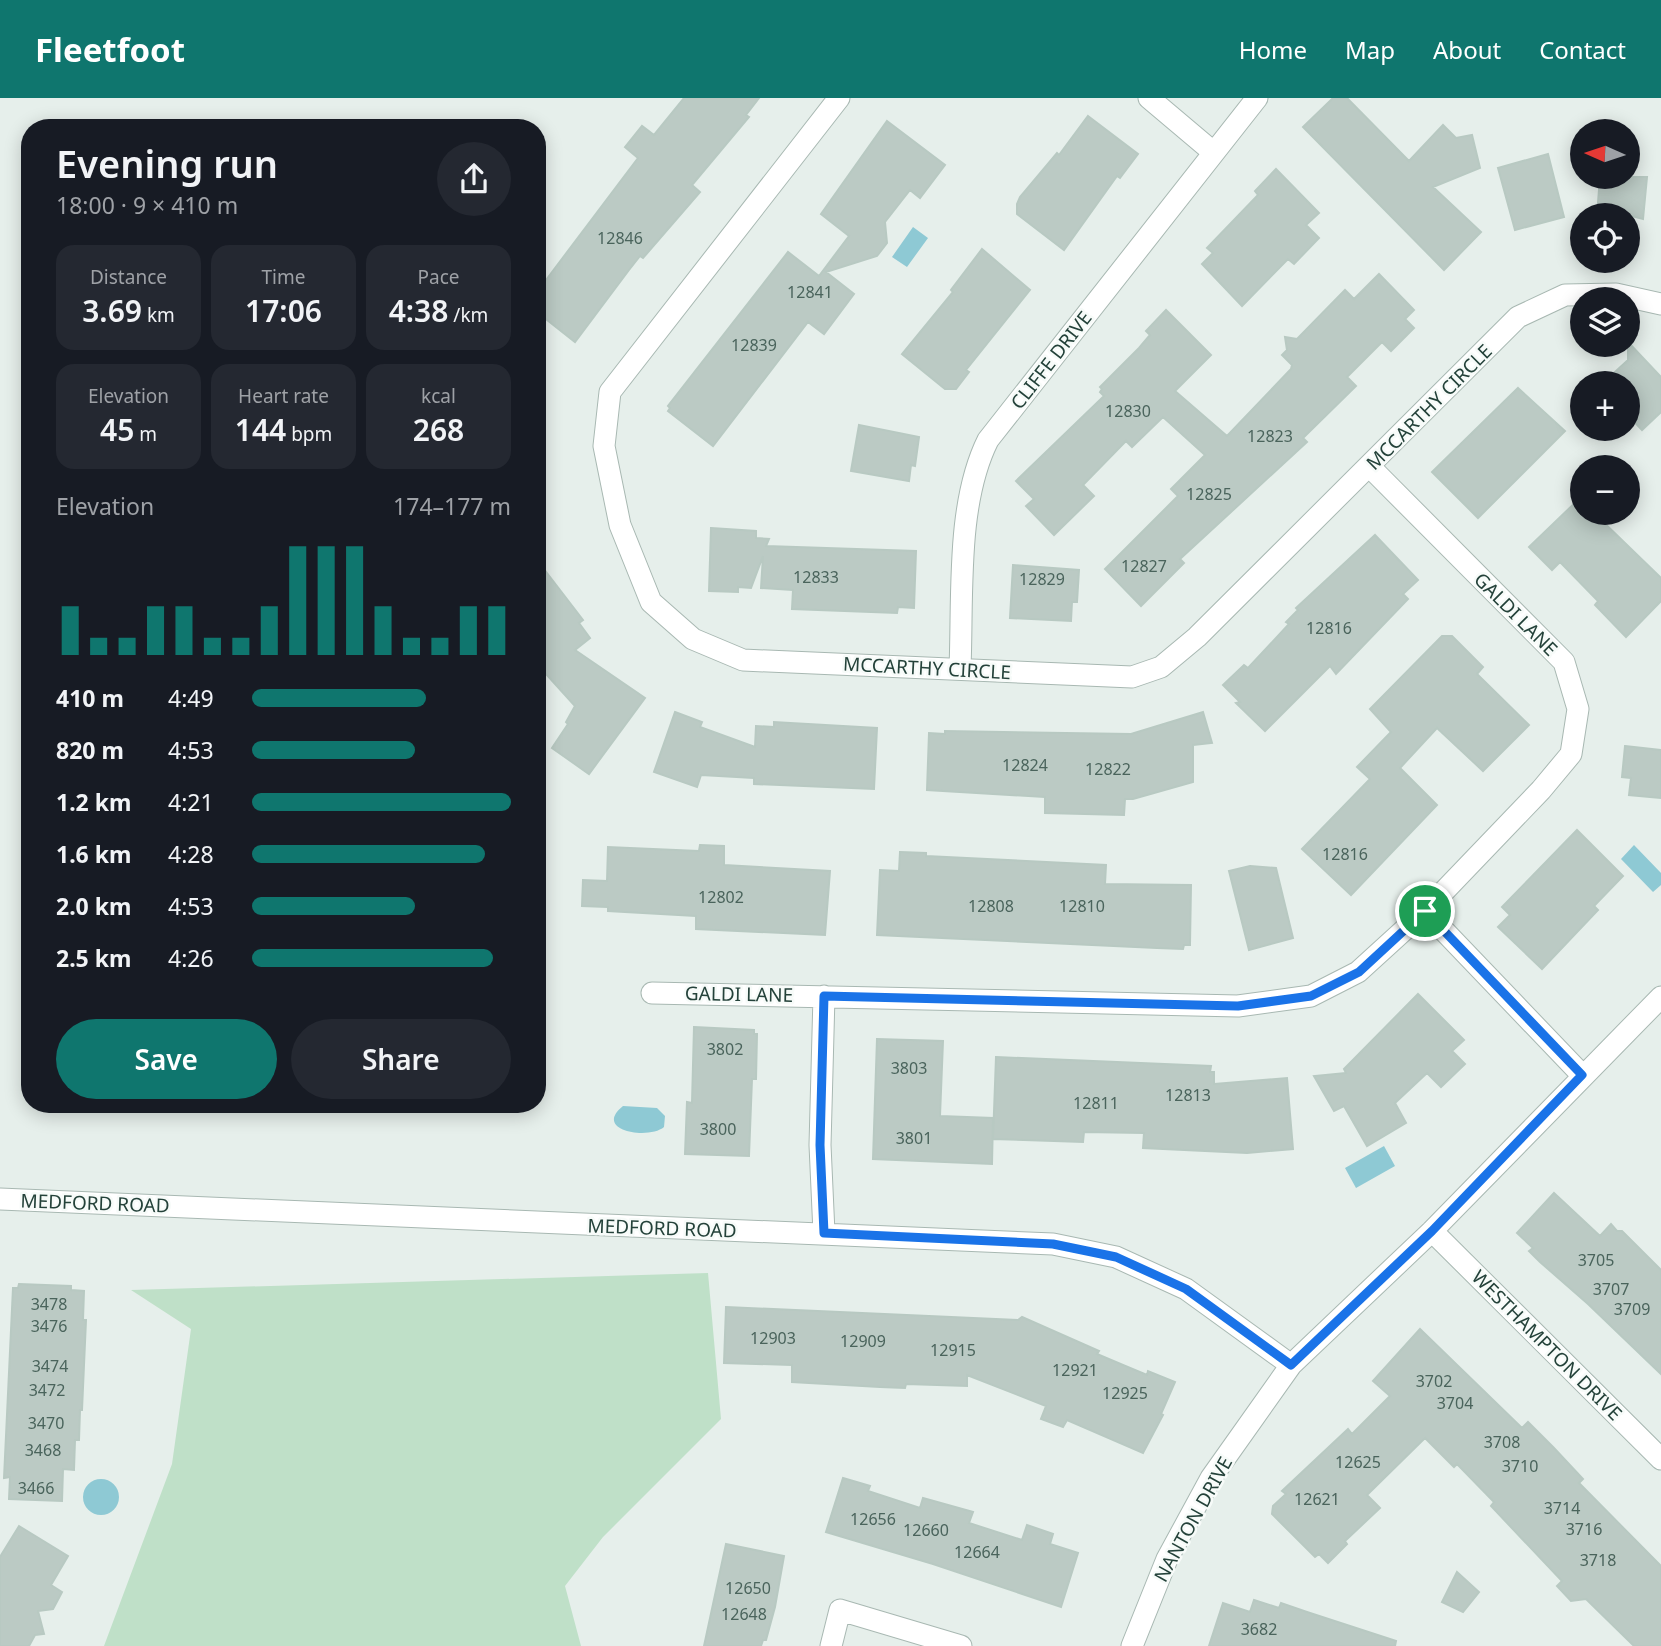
<!DOCTYPE html>
<meta charset="utf-8">
<style>
body{margin:0;font-family:"Noto Sans",sans-serif;background:#242831;color:#f1f3f6;height:100vh;display:flex;flex-direction:column;font-size:26px;white-space:nowrap}
*{box-sizing:border-box;margin:0}
p{font-size:23px;color:#9ea1a6}
.icon{flex:none;width:38px;height:38px;fill:none;stroke:currentColor;stroke-width:2;stroke-linecap:round;stroke-linejoin:round}
.map{position:relative;flex:1;overflow:hidden}
.panel{position:absolute;left:21px;top:21px;width:525px;height:994px;display:flex;flex-direction:column;background:#171b24;border-radius:28px;box-shadow:0 4px 18px #0003}
.panel>*{flex:none}
.needle{width:46px;rotate:273deg}
.buttons{position:absolute;left:1570px;top:21px;display:grid;gap:14px}
.buttons a{display:grid;place-items:center;width:70px;height:70px;border-radius:50%;background:#171b24;box-shadow:0 4px 18px #0003;font-size:35px}
.pin{position:absolute;display:grid;place-items:center;width:60px;height:60px;color:#fff;margin:-30px;border:4px solid #fff;border-radius:50%;box-shadow:0 2px 7px #0007}
.round{display:grid;place-items:center;flex:none;width:74px;height:74px;border-radius:37px;background:#242831}
.headline{display:flex;align-items:center;justify-content:space-between;height:119px;padding:0 35px}
h1{font-size:38px;font-weight:600;line-height:52px}
.stats{display:grid;grid-template-columns:repeat(3,1fr);gap:10px;height:119px;padding:7px 35px}
.stats div{display:grid;align-content:center;border-radius:18px;background:#242831;text-align:center}
.stats b{font-size:30px;font-weight:600}
.stats small{font-size:19px;font-weight:400}
.stats p{font-size:19px}
.chart{height:196px;padding:14px 35px}
.chart p{display:flex;justify-content:space-between}
.chart svg{width:100%;height:126px;margin-top:7px;stroke:#0f766e;stroke-width:6}
.cta{display:flex;gap:14px;margin-top:auto;padding:14px 35px}
.cta a{flex:1;height:80px;border-radius:42px;background:#0f766e;color:#fff;font-size:28px;font-weight:600;line-height:80px;text-align:center}
.cta a+a{background:#242831;color:#f1f3f6}
ul{padding:0 35px;list-style:none;font-size:23px}
li{display:grid;grid-template-columns:112px 84px 1fr;align-items:center;height:52px}
li i{height:18px;border-radius:9px;background:#0f766e}
header{display:flex;align-items:center;gap:42px;box-sizing:border-box;height:98px;padding:0 35px;background:#0f766e;color:#fff}
header strong{font-size:33px}
nav{display:flex;gap:38px;margin-inline-start:auto;font-size:24px}
.map>svg:first-child{display:block}
.green{fill:#bfe0c8}
.water{fill:#8ec9d4}
.building{fill:#bbcac4;stroke:#b8c9c2;stroke-width:2}
.lines{fill:none;stroke-linecap:round;stroke-linejoin:round}
.street-casing{stroke:#a8b8b2;stroke-width:23}
.street{stroke:#fff;stroke-width:21}
.route-casing{stroke:#fff;stroke-width:14}
.route{stroke:#1a73e8;stroke-width:9}
.labels{text-anchor:middle;dominant-baseline:central;stroke-width:5;stroke-linejoin:round;paint-order:stroke}
.number-label{font-size:16px;fill:#4a645c}
.street-label{font-size:19px;fill:#24423a;stroke:#f7fbf9}
</style>
<header>
<strong>Fleetfoot</strong>
<nav><a>Home</a><a>Map</a><a>About</a><a>Contact</a></nav>
</header>
<div class="map">
<svg width="1661" height="1548" viewBox="0 0 1661 1548">
<rect width="100%" height="100%" fill="#e6efeb"/>
<path class="green" d="M708 1175 721 1321 603 1439 565 1488 581 1548H104L172 1366 191 1231 131 1192Z"/>
<path class="water" d="M913 129 928 140 907 169 892 159Z
M1634 747 1661 775V787L1653 794 1621 761Z
M623 1008 657 1010 665 1018 664 1029C649 1042 592 1033 623 1008Z
M1384 1048 1395 1068 1356 1090 1345 1070Z
M83 1399a18 18 0 1 1 36 0a18 18 0 1 1-36 0Z"/>
<path class="building" d="M684 0H759L746 17 749 19 692 87 700 94 643 160 640 158 629 172 575 244 537 214V194L638 60 625 49 642 28 654 37Z
M1333 0H1347L1409 63 1443 27 1456 40 1472 37 1480 70 1433 89 1481 134 1444 172 1303 29Z
M1088 18 1138 56 1120 80 1117 78 1064 152 1017 116V106L1020 99 1057 55 1059 57Z
M887 23 945 67 920 100 910 92 885 124 887 145 877 158 826 174 854 196 824 236 808 224 713 348 668 313 670 310 668 308 788 154 819 178 849 138 821 116Z
M1548 56 1564 119 1515 132 1498 70Z
M1276 71 1319 115 1306 127 1319 140 1294 166 1288 161 1242 208 1202 166 1213 155 1207 150 1258 97 1255 93Z
M1600 79H1647L1643 121 1628 117H1597Z
M982 151 1030 192 966 272 969 274 956 291H945L902 256 953 194 951 192Z
M1379 176 1414 212 1405 221 1414 230 1391 253 1382 244 1347 279 1356 288 1303 340 1307 344 1180 461 1184 465 1141 508 1105 471 1178 398 1171 391 1205 357 1163 319 1132 349 1126 343 1083 387 1094 398 1054 437 1026 408 1034 401 1016 383 1104 298 1100 294 1102 291 1100 289 1139 250 1150 237 1146 233 1166 212 1211 257 1175 293 1227 338 1291 271 1292 267 1282 257 1287 252 1285 239 1297 241 1345 192 1354 201Z
M1628 244 1661 279V314L1642 332 1628 317V285H1603L1628 262Z
M1518 290 1565 333 1478 420 1432 374Z
M859 327 919 339 915 368 911 367 909 383 851 373Z
M1580 400 1582 415H1594L1661 480V503L1626 539 1595 507 1598 503 1560 464 1552 472 1529 449Z
M711 430 756 433V440L769 441 766 448 916 453 914 510 898 509 897 515 792 511 793 492 761 490 763 458 751 490 738 489V494L709 493Z
M1375 437 1418 482 1403 496 1408 501 1336 576 1330 568 1265 633 1236 605 1240 604 1223 587 1244 567 1248 570 1289 526 1286 524 1298 512 1296 510Z
M537 462 583 522 579 525 590 540 575 552 645 600 589 676 552 650 568 626 566 624 575 608 537 566Z
M1013 467 1079 472 1077 504H1072L1071 523 1010 520Z
M1442 538H1452L1483 569 1477 576 1529 627 1483 673 1437 630 1400 670 1437 707 1351 797 1302 751 1370 681 1357 669 1391 634 1370 611Z
M675 614 702 624 700 629 755 649 756 628 774 629V624L877 630 874 691 754 686V680L701 677 697 689 654 674Z
M1203 614 1212 645 1193 647V684L1133 701H1125L1124 717 1045 715V699L927 692 929 635 945 636V633L1131 636Z
M1625 648 1661 652V700L1629 697 1631 680 1622 679Z
M1577 732 1623 778 1594 808 1598 812 1542 871 1498 829 1510 817 1502 809Z
M700 747 724 748V767L830 773 825 837 696 831V818L608 813V809L582 808 583 782 607 783 608 749 699 753Z
M900 754 926 755V758L1106 767 1105 786 1191 787 1190 847H1184L1183 851 1157 850 877 837 880 772 899 773Z
M1250 768 1276 770 1293 840 1249 852 1229 773Z
M1418 896 1464 942 1452 953 1465 966 1441 989 1427 975 1395 1005 1406 1025 1367 1048 1344 1008 1334 1013 1314 978 1346 975 1344 971Z
M694 929 754 932V936H757L756 981H752L749 1058 685 1056 687 1004 692 1005Z
M877 941 943 943 940 1018 993 1020 992 1066 873 1061Z
M996 959 1211 968 1210 974H1214V986L1287 980 1293 1051 1247 1055 1143 1050 1144 1035 1084 1034 1083 1044 993 1041Z
M1554 1095 1600 1138 1611 1126 1617 1133H1622L1661 1172V1276L1588 1206 1540 1164 1529 1153 1533 1150 1517 1135Z
M19 1186 71 1188V1192L84 1193 83 1222H86L82 1312H80L79 1342H75L74 1372 63 1371 62 1403 9 1401 10 1379 4 1380 13 1190H18Z
M726 1209 1018 1222 1022 1219 1099 1253 1097 1256 1123 1267 1147 1277 1148 1273 1175 1284 1161 1316 1163 1317 1143 1355 1067 1322 1063 1329 1041 1321 1046 1308 967 1277V1288L906 1286 905 1290 880 1289 792 1284V1267L724 1265Z
M1420 1231 1522 1330 1528 1324 1554 1350 1583 1381 1579 1385 1661 1468V1548H1634L1586 1501 1571 1503 1557 1488 1562 1483 1491 1408 1494 1404 1457 1366 1454 1369 1425 1340 1367 1397 1380 1410 1345 1443 1347 1446 1328 1465 1319 1456 1315 1459 1272 1416 1273 1408 1286 1396 1282 1393 1348 1331 1352 1336 1390 1298 1373 1283Z
M843 1380 870 1388 868 1393 920 1410 923 1400 973 1414 969 1425 1022 1442 1027 1427 1053 1436 1050 1446 1078 1455 1061 1509 933 1466 826 1434Z
M19 1428 68 1458 51 1487 62 1494 53 1511 38 1513 44 1536 35 1537 29 1548H0V1459Z
M726 1446 784 1458 775 1509 766 1542H763L761 1548H704Z
M1457 1474 1479 1494 1463 1514 1442 1504Z
M1254 1502 1279 1510 1281 1505 1307 1514 1396 1543 1395 1548H1209L1223 1505 1250 1514Z"/>
<g class="lines">
<defs>
<path id="street" d="M839 0 610 294 604 348 620 427 651 504 693 541 743 562 1132 579 1161 569 1197 539 1518 219 1565 197 1616 196 1661 206
M1149 0 1213 54
M960 570C963 498 956 406 988 342L1257 0
M1425 813 1582 977
M652 895 1238 908 1311 898 1358 874 1425 813 1541 692 1571 656 1578 611 1564 564 1370 369
M824 898 820 1047 824 1135
M0 1101 1053 1146 1116 1159 1186 1191 1291 1267
M1432 1133 1661 1361
M831 1548 840 1512 961 1548
M1132 1548 1167 1461 1211 1380 1291 1267 1432 1133 1661 899"/>
</defs>
<use href="#street" class="street-casing"/>
<use href="#street" class="street"/>
</g>
<g class="lines">
<defs>
<path id="route" d="M1425 813 1582 977 1432 1133 1291 1267 1186 1191 1116 1159 1053 1146 824 1135 820 1047 824 898 1238 908 1311 898 1359 874Z"/>
</defs>
<use href="#route" class="route-casing"/>
<use href="#route" class="route"/>
</g>
<g class="labels">
<g class="number-label">
<text x="620" y="140">12846</text>
<text x="810" y="194">12841</text>
<text x="754" y="247">12839</text>
<text x="1128" y="313">12830</text>
<text x="1270" y="338">12823</text>
<text x="1209" y="396">12825</text>
<text x="1144" y="468">12827</text>
<text x="816" y="479">12833</text>
<text x="1042" y="481">12829</text>
<text x="1329" y="530">12816</text>
<text x="1025" y="667">12824</text>
<text x="1108" y="671">12822</text>
<text x="1345" y="756">12816</text>
<text x="721" y="799">12802</text>
<text x="991" y="808">12808</text>
<text x="1082" y="808">12810</text>
<text x="725" y="951">3802</text>
<text x="909" y="970">3803</text>
<text x="1188" y="997">12813</text>
<text x="1096" y="1005">12811</text>
<text x="718" y="1031">3800</text>
<text x="914" y="1040">3801</text>
<text x="1596" y="1162">3705</text>
<text x="1611" y="1191">3707</text>
<text x="49" y="1206">3478</text>
<text x="1632" y="1211">3709</text>
<text x="49" y="1228">3476</text>
<text x="773" y="1240">12903</text>
<text x="863" y="1243">12909</text>
<text x="953" y="1252">12915</text>
<text x="50" y="1268">3474</text>
<text x="1075" y="1272">12921</text>
<text x="1434" y="1283">3702</text>
<text x="47" y="1292">3472</text>
<text x="1125" y="1295">12925</text>
<text x="1455" y="1305">3704</text>
<text x="46" y="1325">3470</text>
<text x="1502" y="1344">3708</text>
<text x="43" y="1352">3468</text>
<text x="1358" y="1364">12625</text>
<text x="1520" y="1368">3710</text>
<text x="36" y="1390">3466</text>
<text x="1317" y="1401">12621</text>
<text x="1562" y="1410">3714</text>
<text x="873" y="1421">12656</text>
<text x="1584" y="1431">3716</text>
<text x="926" y="1432">12660</text>
<text x="977" y="1454">12664</text>
<text x="1598" y="1462">3718</text>
<text x="748" y="1490">12650</text>
<text x="744" y="1516">12648</text>
<text x="1259" y="1531">3682</text>
</g>
<g class="street-label">
<text transform="translate(1051 262) rotate(-52)">CLIFFE DRIVE</text>
<text transform="translate(1429 309) rotate(-45)">MCCARTHY CIRCLE</text>
<text transform="translate(1516 516) rotate(45)">GALDI LANE</text>
<text transform="translate(927 570) rotate(3)">MCCARTHY CIRCLE</text>
<text transform="translate(739 896) rotate(1)">GALDI LANE</text>
<text transform="translate(95 1105) rotate(2)">MEDFORD ROAD</text>
<text transform="translate(662 1130) rotate(2)">MEDFORD ROAD</text>
<text transform="translate(1547 1247) rotate(45)">WESTHAMPTON DRIVE</text>
<text transform="translate(1193 1421) rotate(-61)">NANTON DRIVE</text>
</g>
</g>
</svg>
<div class="buttons">
<a><svg class="needle" viewBox="-14 -14 28 28"><path d="M0-13l5 13h-10z" fill="#e53935"/><path d="M0 13l5-13h-10z" fill="#9ea1a6"/></svg></a>
<a><svg class="icon" aria-label="locate" viewBox="0 0 24 24"><circle cx="12" cy="12" r="6"/><path d="M12 2v4M12 18v4M2 12h4M18 12h4"/></svg></a>
<a><svg class="icon" aria-label="layers" viewBox="0 0 24 24"><path d="M12 4l9 5-9 5-9-5zM3 14l9 5 9-5"/></svg></a>
<a>+</a>
<a>−</a>
</div>
<div class="pin" style="left:1425px;top:813px;background:#1e9e55"><svg class="icon" aria-label="arrive" viewBox="0 0 24 24"><path d="M6 21V4h12l-3 4 3 4H6"/></svg></div>
<section class="panel">
<div class="headline"><div><h1>Evening run</h1><p>18:00 · 9 × 410 m</p></div><a class="round"><svg class="icon" aria-label="share" viewBox="0 0 24 24"><path d="M12 15V3M7 8l5-5 5 5M5 13v7h14v-7"/></svg></a></div>
<div class="stats">
<div><p>Distance</p><b>3.69<small> km</small></b></div>
<div><p>Time</p><b>17:06</b></div>
<div><p>Pace</p><b>4:38<small> /km</small></b></div>
</div>
<div class="stats">
<div><p>Elevation</p><b>45<small> m</small></b></div>
<div><p>Heart rate</p><b>144<small> bpm</small></b></div>
<div><p>kcal</p><b>268</b></div>
</div>
<div class="chart"><p><span>Elevation</span>174–177 m</p>
<svg viewBox="0 0 160 44" preserveAspectRatio="none"><path d="M5 44V27M15 44V38M25 44V38M35 44V27M45 44V27M55 44V38M65 44V38M75 44V27M85 44V6M95 44V6M105 44V6M115 44V27M125 44V38M135 44V38M145 44V27M155 44V27"/></svg>
</div>
<ul>
<li><b>410 m</b>4:49<i style="width:67%"></i></li>
<li><b>820 m</b>4:53<i style="width:63%"></i></li>
<li><b>1.2 km</b>4:21<i style="width:100%"></i></li>
<li><b>1.6 km</b>4:28<i style="width:90%"></i></li>
<li><b>2.0 km</b>4:53<i style="width:63%"></i></li>
<li><b>2.5 km</b>4:26<i style="width:93%"></i></li>
</ul>
<div class="cta"><a>Save</a><a>Share</a></div>
</section>
</div>
